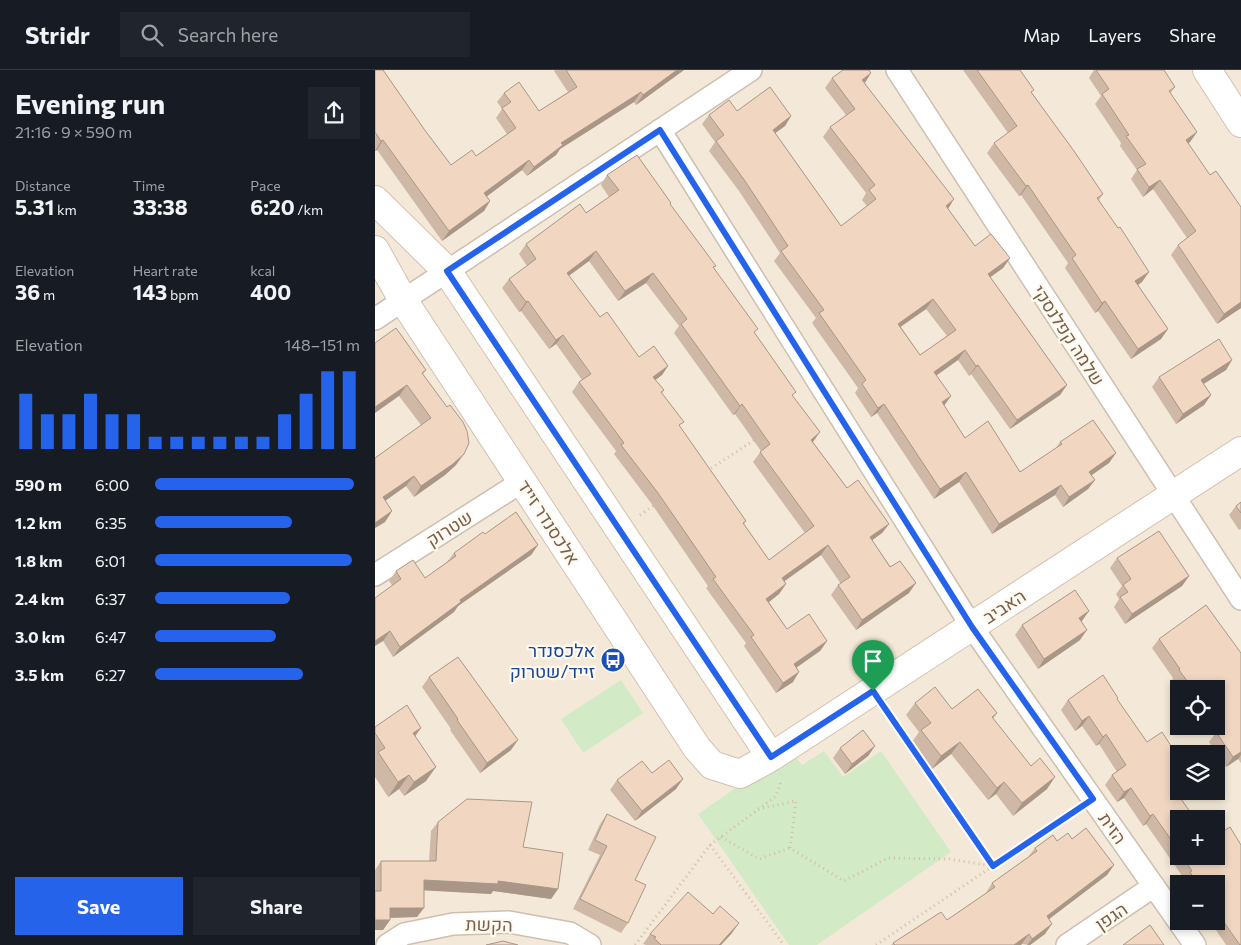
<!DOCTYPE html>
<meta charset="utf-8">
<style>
body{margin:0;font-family:Commissioner,Heebo,sans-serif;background:#20242c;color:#f1f3f6;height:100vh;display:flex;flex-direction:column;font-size:19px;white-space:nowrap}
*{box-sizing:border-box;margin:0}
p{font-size:16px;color:#9ea1a6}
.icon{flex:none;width:28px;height:28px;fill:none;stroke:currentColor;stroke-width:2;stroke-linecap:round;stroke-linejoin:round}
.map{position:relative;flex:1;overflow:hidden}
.side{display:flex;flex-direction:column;background:#171b24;width:375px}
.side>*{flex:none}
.tools{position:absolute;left:795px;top:610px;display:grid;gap:10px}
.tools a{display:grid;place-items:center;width:55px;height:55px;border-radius:0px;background:#171b24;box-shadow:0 2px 8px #0003;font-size:25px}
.pin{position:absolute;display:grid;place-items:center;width:42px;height:42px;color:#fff;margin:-51px -21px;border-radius:50% 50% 50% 0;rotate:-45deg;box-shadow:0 0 5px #0007}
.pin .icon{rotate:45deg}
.round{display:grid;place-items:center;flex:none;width:52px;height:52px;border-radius:0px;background:#20242c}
.summary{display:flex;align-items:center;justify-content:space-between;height:85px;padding:0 15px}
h1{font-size:28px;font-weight:700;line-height:38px}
.stats{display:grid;grid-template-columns:repeat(3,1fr);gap:8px;height:85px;padding:5px 15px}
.stats div{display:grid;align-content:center}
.stats b{font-size:21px;font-weight:700}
.stats small{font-size:14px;font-weight:400}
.stats p{font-size:14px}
.chart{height:140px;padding:10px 15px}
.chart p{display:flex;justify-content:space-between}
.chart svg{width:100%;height:90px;margin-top:5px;stroke:#2563eb;stroke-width:6}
.button{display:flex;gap:10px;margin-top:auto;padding:10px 15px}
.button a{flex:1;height:58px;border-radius:0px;background:#2563eb;color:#fff;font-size:20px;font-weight:700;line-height:58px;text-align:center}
.button a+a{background:#20242c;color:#f1f3f6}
ul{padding:0 15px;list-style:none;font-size:16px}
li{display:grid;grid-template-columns:80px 60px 1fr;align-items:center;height:38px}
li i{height:12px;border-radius:6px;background:#2563eb}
header{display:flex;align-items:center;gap:30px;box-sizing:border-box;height:70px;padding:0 25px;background:#171b24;border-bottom:1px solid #363941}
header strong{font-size:24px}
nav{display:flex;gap:28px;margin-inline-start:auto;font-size:18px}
.search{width:350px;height:45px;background:#20242c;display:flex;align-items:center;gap:12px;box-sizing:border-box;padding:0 18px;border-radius:0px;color:#9ea1a6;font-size:19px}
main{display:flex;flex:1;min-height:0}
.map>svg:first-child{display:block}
.residential{fill:#f4e9d8;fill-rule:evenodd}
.green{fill:#d3eac7}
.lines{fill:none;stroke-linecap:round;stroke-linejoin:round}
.street-casing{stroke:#cebfaf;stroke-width:24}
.secondary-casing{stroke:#d4c1af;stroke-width:30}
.path{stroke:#d6bba4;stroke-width:3;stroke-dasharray:1 4;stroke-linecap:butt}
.street{stroke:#fff;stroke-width:21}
.secondary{stroke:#fff;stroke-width:28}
.wall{fill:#cfb9a6;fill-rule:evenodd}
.shaded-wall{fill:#a99687}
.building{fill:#f1d7c1;stroke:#a99687;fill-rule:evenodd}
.route-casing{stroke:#fff;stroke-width:10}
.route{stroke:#2563eb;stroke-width:6}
.labels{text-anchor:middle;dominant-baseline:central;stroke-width:4.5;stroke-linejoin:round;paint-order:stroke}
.street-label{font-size:18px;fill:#775e4d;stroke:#fffaf0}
.transit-label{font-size:18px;fill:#164399;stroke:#fffaf0;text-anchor:end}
</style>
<header>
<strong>Stridr</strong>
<div class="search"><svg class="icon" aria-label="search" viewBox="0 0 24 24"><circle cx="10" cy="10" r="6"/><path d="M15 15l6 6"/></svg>Search here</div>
<nav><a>Map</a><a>Layers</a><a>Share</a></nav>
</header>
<main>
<section class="side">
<div class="summary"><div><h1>Evening run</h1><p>21:16 · 9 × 590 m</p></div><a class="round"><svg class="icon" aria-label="share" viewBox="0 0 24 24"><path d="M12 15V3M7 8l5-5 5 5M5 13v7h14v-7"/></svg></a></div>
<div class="stats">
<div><p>Distance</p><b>5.31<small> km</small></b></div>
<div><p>Time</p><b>33:38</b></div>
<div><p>Pace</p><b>6:20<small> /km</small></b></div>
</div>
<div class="stats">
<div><p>Elevation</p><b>36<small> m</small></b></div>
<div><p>Heart rate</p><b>143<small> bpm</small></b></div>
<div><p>kcal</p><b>400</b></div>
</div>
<div class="chart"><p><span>Elevation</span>148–151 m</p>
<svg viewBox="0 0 160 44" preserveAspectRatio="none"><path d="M5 44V17M15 44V27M25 44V27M35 44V17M45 44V27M55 44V27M65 44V38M75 44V38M85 44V38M95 44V38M105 44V38M115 44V38M125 44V27M135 44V17M145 44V6M155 44V6"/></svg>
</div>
<ul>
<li><b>590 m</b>6:00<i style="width:97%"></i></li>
<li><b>1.2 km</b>6:35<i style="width:67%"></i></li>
<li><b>1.8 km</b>6:01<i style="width:96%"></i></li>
<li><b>2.4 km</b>6:37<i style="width:66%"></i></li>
<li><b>3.0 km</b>6:47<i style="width:59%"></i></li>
<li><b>3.5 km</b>6:27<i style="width:72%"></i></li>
</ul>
<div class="button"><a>Save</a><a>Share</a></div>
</section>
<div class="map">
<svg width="866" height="875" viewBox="0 0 866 875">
<rect width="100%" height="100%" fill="#fcf6e9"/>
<path class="residential" d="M0 0H866V875H0ZM804 619H841V656H804ZM804 684H841V721H804ZM804 749H841V786H804ZM804 814H841V851H804Z"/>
<path class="green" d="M246 610 268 643 208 683 186 649Z
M416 680 427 695 449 681 468 707 506 681 576 782 442 875H414L323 744Z"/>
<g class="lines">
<defs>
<path id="street" d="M522 0 866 529
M285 60 597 557 820 875
M0 249 376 0
M0 505 148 411
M12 875 29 864 78 854 134 852 195 863 215 875
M692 875 779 816"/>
<path id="secondary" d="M832 0 866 53
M0 130 72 201 396 687
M0 180 28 230 322 678 337 695 365 704 396 687 866 381"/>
</defs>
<use href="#street" class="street-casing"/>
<use href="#secondary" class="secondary-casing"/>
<path class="path" d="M332 401 381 369
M265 445 281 434
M383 739 421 731 415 778 469 811 513 788 574 789 618 796 700 740
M346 767 384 789 415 778
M335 775 409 875
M260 875 335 775 401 726 406 712
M501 875 618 796 512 642"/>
<use href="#street" class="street"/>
<use href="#secondary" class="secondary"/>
</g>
<path class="wall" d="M0 0 49 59 76 95 101 86 132 64 121 48 127 39 122 32 129 23 164 41 193 22 179 1 180 0H309L261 35 259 32 185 79 181 85 152 106 147 100 112 126 115 131 109 141 67 171 2 80 0 81Z
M588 0H645L657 23 728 124 724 130 767 212 763 215 793 259 786 269 756 289 723 241 720 243 690 198 693 193 646 125 644 126 612 83 619 73 633 63Z
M719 0H789L800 17 795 24 822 62 815 72 813 73 866 238 842 254 796 185 803 175 812 168 778 119 768 127 756 109 762 100 745 76 746 73 720 34 726 26 714 8Z
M457 8 490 13 572 139 600 176 635 188 628 198 615 207 692 315 685 325 635 359 596 304 594 306 583 290 561 306 569 336 590 368 645 402 681 378 685 372 741 383 734 393 716 405 720 410 713 419 688 437 680 425 617 464 584 412 559 429 502 343 496 347 480 323 483 318 437 253 441 248 399 191 405 183 364 121 334 81 340 72 327 54 334 45 362 41 416 46 410 56 400 63 466 156 492 136 487 130 491 123 448 67 455 57 471 45 450 18ZM551 239 572 266 545 285 526 257Z
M232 105 295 135 339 198 418 326 438 372 472 418 514 454 507 463 497 470 534 523 481 560 456 525 463 515 466 514 446 485 409 511 411 514 404 524 394 532 412 559 452 571 445 581 421 598 418 612 401 623 369 576 371 573 331 518 333 516 276 433 239 384 241 381 197 322 204 312 207 310 181 274 174 279 146 241 144 242 127 218 134 209 152 196 144 184 151 174 211 143 234 127 226 115ZM214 191 243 231 271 213 304 256 299 263 358 345 360 344 386 381 378 392 430 463 394 490 369 454 371 451 305 357 287 323 289 320 280 310 287 305 293 296 264 287 225 247 194 206Z
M0 273 51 300 48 304 81 395 70 405 39 427 31 416 10 431 17 441 10 452 0 458V388L46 355 24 326Z
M857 290 851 300 828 314 836 325 829 335 801 354 777 317 784 307Z
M866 432V459L864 460 854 445 861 436Z
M110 464 163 475 156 485 83 536 79 542 18 587 8 571 17 515 14 511 21 501 50 508 72 492 79 483Z
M742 488 814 506 807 516 750 554 739 537 744 529 741 524 747 516 735 498Z
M707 551V552L705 570 663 599 640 565 647 555Z
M784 569 866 583V693L863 689 851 697 834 672 840 664 835 656H841V619H804L797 609 798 608 777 578Z
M54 607 136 680 105 703 75 660 76 659 47 617Z
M743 628 742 630 804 721H813L808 728 807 729 804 749V786H841L866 875H851L835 851H841V814H809L808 812 810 810 771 754 768 756 749 728 742 732 730 715 737 705 742 702 724 674 721 676 707 656 700 661 686 640 693 630Z
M540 633 577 639 622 643 618 649 672 719 638 746 621 724 613 730 576 684 557 699 537 672 544 662 531 645Z
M0 657 40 666 51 711 29 726 24 719 13 727 0 707Z
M500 676 493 686 470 704 458 688 465 678Z
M277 703 301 719 260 751 235 720 242 710Z
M232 744 260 810 253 853 246 863 198 839 225 785 213 780 225 754Z
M63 752 148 777 183 819 176 829 118 821 116 824 49 820 42 847 15 848V850L8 860H0V800L6 791H54L56 761Z
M697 769 739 795 732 805 674 849 670 864 655 875 647 874 646 875H516L518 873 572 850 611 823 617 813 653 787 660 778 682 771Z
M357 863 346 875H271L268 874 275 864Z"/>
<path class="shaded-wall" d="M302 0H309L261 35 268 25Z
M496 3 490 13 487 10Z
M266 22 259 32 185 79 181 85 152 106 159 97 186 73Z
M416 46 410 56 391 70 398 60Z
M822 62 815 72 804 80 811 70Z
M8 70 2 80 0 81 6 71Z
M154 90 147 100 103 133 109 123Z
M785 110 778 119 768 127 774 117Z
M653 115 646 125 644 126 651 116Z
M579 129 573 139 571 136Z
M115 131 109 141 67 171 74 161Z
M221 181 214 191 185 212 192 203Z
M635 188 628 198 606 214 613 204Z
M774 202 767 212 754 221 760 211Z
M278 203 271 213 243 231 250 221Z
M558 229 551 239 516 263 523 254Z
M153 231 146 241 144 242 151 232Z
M730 231 723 241 720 243 727 233Z
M866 232V238L842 254 849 244Z
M793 259 786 269 756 289 763 279Z
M188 265 181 274 174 279 181 270Z
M590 280 583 290 552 312 559 302Z
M857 290 851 300 819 320 826 310Z
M603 295 596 304 594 306 601 296Z
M293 296 287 305 271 317 278 307Z
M32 315 24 326 0 343V337Z
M692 315 685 325 635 359 642 350Z
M836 325 829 335 801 354 808 344Z
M576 326 569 336 567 332Z
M367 334 360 344 358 345 365 336Z
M509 334 502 343 496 347 503 338Z
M445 362 438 372 429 379 436 370Z
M741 383 734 393 707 412 714 402Z
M89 384 81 395 70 405 39 427 46 416Z
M591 402 584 412 559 429 565 419Z
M39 406 31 416 0 438 8 427Z
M720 410 713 419 688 437 694 427Z
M686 415 680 425 617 464 624 454Z
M17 441 10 452 0 458V453Z
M514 454 507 463 488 477 495 467Z
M163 475 156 485 83 536 79 542 18 587 25 577 85 530Z
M453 475 446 485 400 518 407 508Z
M814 506 807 516 750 554 757 544Z
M541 513 534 523 481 560 487 550Z
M411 514 404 524 385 539 391 529Z
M714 541 707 551 697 558 704 548Z
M712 560 705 570 663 599 669 589Z
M15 561 8 571 0 576V571Z
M452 571 445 581 412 604 419 594Z
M424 602 418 612 401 623 408 613Z
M714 646 707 656 700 661 707 651Z
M46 658 36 672 38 663Z
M731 664 724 674 721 676 728 667Z
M143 670 136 680 105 703 112 693Z
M585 672 576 684 557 699 566 686Z
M500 676 493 686 470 704 477 694Z
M866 682V685L863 689 851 697 858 687Z
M61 697 51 711 29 726 39 712Z
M34 705 24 719 13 727 23 712Z
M680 707 672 719 638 746 647 733Z
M308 709 301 719 260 751 267 741Z
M629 712 621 724 613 730 622 718Z
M756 718 749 728 742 732 749 722Z
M811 721H813L808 728 797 736 804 726Z
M778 744 771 754 768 756 775 746Z
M739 795 732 805 665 856 672 846Z
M49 810 123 811 183 819 176 829 118 821 116 824 42 820Z
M15 838H49L42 847 8 848Z
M0 850H15L8 860H0Z
M364 853 357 863 346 875H344Z
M677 854 670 864 655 875H652L657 869Z
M654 864 646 875H639Z"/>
<path class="building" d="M0 0H8L49 59 76 95 97 80 101 86 141 58 127 38 136 32 129 23 144 12 164 41 202 17 191 0H302L268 25 266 22 186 73 188 75 159 97 154 90 109 123 115 131 74 161 8 70 6 71 0 62Z
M468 0H494L496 3 487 10 579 129 571 136 600 176 616 164 635 188 613 204 692 315 642 350 603 295 601 296 590 280 559 302 576 326 567 332 590 368 613 351 645 402 687 374 685 372 718 350 741 383 714 402 720 410 694 427 686 415 624 454 591 402 565 419 509 334 503 338 487 314 491 310 444 243 449 240 406 181 413 176 370 111 341 71 349 65 334 45 354 30 362 41 395 17 416 46 398 60 466 156 501 129 494 120 500 115 455 57 480 39 457 8ZM558 229 581 260 545 285 523 254Z
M602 0H645L659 20 656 22 699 81 728 124 722 128 743 158 745 157 774 202 760 211 793 259 763 279 730 231 727 233 697 188 701 185 653 115 651 116 619 73 642 56Z
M721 0H789L800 17 794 21 822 62 811 70 835 105 841 101 866 137V232L849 244 803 175 821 161 785 110 774 117 762 99 771 94 751 66 754 65 727 24 734 19Z
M262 85 296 133 295 134 341 196 338 197 383 259 379 262 421 322 417 325 445 362 436 370 472 418 483 410 514 454 495 467 515 497 525 491 541 513 487 550 463 515 475 507 453 475 407 508 411 514 391 529 412 559 434 544 452 571 419 594 424 602 408 613 376 567 379 565 338 509 341 507 283 423 246 375 249 373 204 312 216 304 188 265 181 270 153 231 151 232 134 209 161 189 151 174 205 134 211 143 244 120 232 105ZM221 181 250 221 278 203 312 249 306 254 365 336 367 334 395 374 385 382 439 456 394 490 368 453 371 451 304 355 309 352 286 322 289 320 278 307 293 296 279 276 264 287 232 242 225 247 192 203Z
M21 258 51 300 47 303 72 337 75 335 88 352 92 361 94 373 89 384 78 394 46 416 39 406 8 427 17 441 0 453V388L56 348 32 315 0 337V273Z
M844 269 857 290 826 310 836 325 808 344 784 307Z
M866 432V443L861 436Z
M141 442 163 475 85 530 86 532 25 577 15 561 0 571V528L26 509 21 501 38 490 50 508 81 486 79 483 108 462 110 464Z
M784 461 814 506 757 544 745 527 753 522 748 515 756 509 742 488Z
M700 520 714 541 704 548 712 560 669 589 647 555Z
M831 535 866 583V682L858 687 841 662 849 657 841 646V619H823L819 613 815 615 804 600 805 599 784 569Z
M83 587 143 670 112 693 82 650 83 649 54 607Z
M728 605 743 628 742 629 772 672 787 662 802 685 804 684V721H811L804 726 820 749H804V781L778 744 775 746 756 718 749 722 737 705 751 695 731 664 728 667 714 646 707 651 693 630Z
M560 617 577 639 603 619 622 643 617 647 656 696 665 688 680 707 647 733 629 712 622 718 585 672 566 686 546 660 556 653 540 633Z
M32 635 46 658 38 663 61 697 39 712 34 705 23 712 3 682 10 678 0 663V657Z
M488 660 500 676 477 694 465 678Z
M810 680 812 684H804Z
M294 690 308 709 267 741 242 710 267 691 277 703Z
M92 729 157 732 148 777 188 783 183 819 123 811V814L49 810V838H15V850H0V821H6V791H61L63 752Z
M232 744 281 767 260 810 271 815 253 853 205 829 232 776 220 770Z
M855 757 866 775V875H865L841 841V814H822L815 802 817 801 807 786H841V766Z
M711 758 739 795 672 846 677 854 657 869 654 864 639 875H520L518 873 566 842 572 850 620 817 617 813 662 781 660 778 678 765 682 771 693 763 697 769Z
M313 822 338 844 345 836 364 853 344 875H286L279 868 281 867 275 864Z
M775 855 789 875H748Z
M128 871 143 875H111Z"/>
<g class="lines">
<defs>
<path id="route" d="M285 60 597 557 718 729 618 796 498 621 396 687 72 201Z"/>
</defs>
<use href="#route" class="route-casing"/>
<use href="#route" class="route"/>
</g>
<defs>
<symbol id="bus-disc" viewBox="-11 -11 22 22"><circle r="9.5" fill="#1a4fb4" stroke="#fffaf0"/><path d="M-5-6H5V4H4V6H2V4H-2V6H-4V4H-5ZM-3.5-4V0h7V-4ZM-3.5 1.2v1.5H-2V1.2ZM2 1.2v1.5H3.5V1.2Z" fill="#fff"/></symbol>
</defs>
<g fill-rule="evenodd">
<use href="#bus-disc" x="224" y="576" width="28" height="28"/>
</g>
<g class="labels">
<g class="street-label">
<text transform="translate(694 265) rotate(57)">שלמה קפלנסקי</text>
<text transform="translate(174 452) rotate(57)">אלכסנדר זייד</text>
<text transform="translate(74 458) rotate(-32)">שטרוק</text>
<text transform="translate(629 536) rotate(-33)">האביב</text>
<text transform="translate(738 758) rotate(55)">הזית</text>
<text transform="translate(736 846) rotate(-34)">הגפן</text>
<text transform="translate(114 854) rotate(1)">הקשת</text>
</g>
<g class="transit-label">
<text x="220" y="580">אלכסנדר<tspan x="220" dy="21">זייד/שטרוק</tspan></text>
</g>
</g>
</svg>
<div class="tools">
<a><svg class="icon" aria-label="locate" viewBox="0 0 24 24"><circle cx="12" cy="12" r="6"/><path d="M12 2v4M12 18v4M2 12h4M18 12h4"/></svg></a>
<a><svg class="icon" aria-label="layers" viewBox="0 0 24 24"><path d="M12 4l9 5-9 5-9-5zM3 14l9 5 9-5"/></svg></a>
<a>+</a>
<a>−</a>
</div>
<div class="pin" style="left:498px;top:621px;background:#1e9e55"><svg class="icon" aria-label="arrive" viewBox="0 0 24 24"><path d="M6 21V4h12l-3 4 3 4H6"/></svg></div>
</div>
</main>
